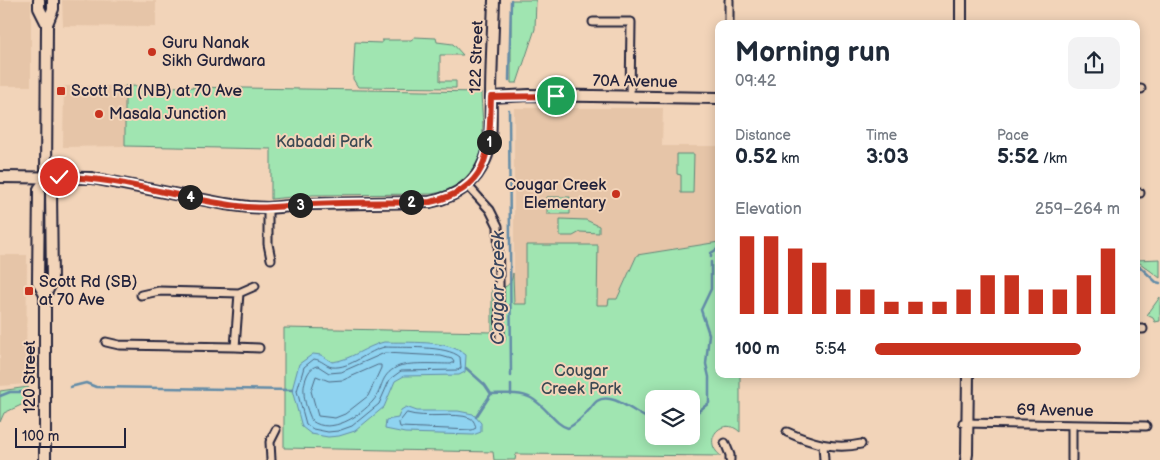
<!DOCTYPE html>
<meta charset="utf-8">
<style>
body{margin:0;font-family:"Balsamiq Sans",sans-serif;background:#f2f2f3;color:#1f2937;height:100vh;display:flex;flex-direction:column;font-size:19px;white-space:nowrap}
*{box-sizing:border-box;margin:0}
p{font-size:16px;color:#747a83}
.icon{flex:none;width:28px;height:28px;fill:none;stroke:currentColor;stroke-width:2;stroke-linecap:round;stroke-linejoin:round}
.map{position:relative;flex:1;overflow:hidden}
.side{position:absolute;left:715px;top:20px;width:425px;height:358px;display:flex;flex-direction:column;background:#fff;border-radius:10px;box-shadow:0 2px 12px #0003}
.side>*{flex:none}
.tools{position:absolute;left:645px;top:390px;display:grid;gap:10px}
.tools a{display:grid;place-items:center;width:55px;height:55px;border-radius:10px;background:#fff;box-shadow:0 2px 12px #0003;font-size:25px}
.scale{position:absolute;left:15px;bottom:12px;width:111px;box-sizing:border-box;padding-left:5px;border:2px solid #22223b;border-top:0;font-size:14px;line-height:18px;white-space:nowrap;color:#22223b;-webkit-text-stroke:4px #f2d4b9;paint-order:stroke}
.pin{position:absolute;display:grid;place-items:center;width:42px;height:42px;color:#fff;margin:-21px;border:2px solid #fff;border-radius:50%;box-shadow:0 1px 5px #0007}
.km{position:absolute;width:25px;height:25px;margin:-12px;border-radius:50%;background:#222;color:#fff;font-size:14px;line-height:25px;text-align:center}
.round{display:grid;place-items:center;flex:none;width:52px;height:52px;border-radius:10px;background:#f2f2f3}
.headline{display:flex;align-items:center;justify-content:space-between;height:85px;padding:0 20px}
h1{font-size:28px;font-weight:700;line-height:38px}
.stats{display:grid;grid-template-columns:repeat(3,1fr);gap:8px;height:85px;padding:5px 20px}
.stats div{display:grid;align-content:center}
.stats b{font-size:21px;font-weight:700}
.stats small{font-size:14px;font-weight:400}
.stats p{font-size:14px}
.chart{height:140px;padding:10px 20px}
.chart p{display:flex;justify-content:space-between}
.chart svg{width:100%;height:90px;margin-top:5px;stroke:#c8321e;stroke-width:6}
ul{padding:0 20px;list-style:none;font-size:16px}
li{display:grid;grid-template-columns:80px 60px 1fr;align-items:center;height:38px}
li i{height:12px;border-radius:6px;background:#c8321e}
.map>svg:first-child{display:block}
.built{fill:#e6c5a8}
.green{fill:#a0e5b1;stroke:#618476;fill-rule:evenodd}
.water{fill:#8fd3f0;stroke:#638ca8}
.lines{fill:none;stroke-linecap:round;stroke-linejoin:round}
.shore{stroke:#4e6983;stroke-width:1}
.stream{stroke:#638ca8;stroke-width:2.5}
.street-casing{stroke:#22223b;stroke-width:11}
.secondary-casing{stroke:#22223b;stroke-width:14}
.street{stroke:#f2d4b9;stroke-width:7}
.secondary{stroke:#f2d4b9;stroke-width:10}
.route-casing{stroke:#fff;stroke-width:10}
.route{stroke:#c8321e;stroke-width:6}
.poi-dot{fill:#c8321e;stroke:#f2d4b9;stroke-width:2}
.labels{text-anchor:middle;dominant-baseline:central;stroke-width:4;stroke-linejoin:round;paint-order:stroke}
.poi-label{font-size:16px;fill:#22223b;stroke:#f2d4b9;text-anchor:start}
.street-label{font-size:16px;fill:#22223b;stroke:#f2d4b9}
.park-label{font-size:16px;fill:#3b4953;stroke:#f2d4b9}
.water-label{font-size:18px;font-style:italic;fill:#38455f;stroke:#f2d4b9}
</style>
<div class="map">
<svg width="1160" height="460" viewBox="0 0 1160 460">
<rect width="100%" height="100%" fill="#f2d4b9"/>
<filter id="ink" filterUnits="userSpaceOnUse"><feTurbulence type="fractalNoise" baseFrequency=".02" numOctaves="2"/><feDisplacementMap in="SourceGraphic" scale="10" xChannelSelector="R" yChannelSelector="G"/><feConvolveMatrix kernelMatrix="1 2 1 2 8 2 1 2 1" color-interpolation-filters="sRGB"/></filter>
<g filter="url(#ink)">
<path class="built" d="M0 0H31V86H0Z
M62 0 156 1V27L63 26Z
M64 86H125V146L63 147Z
M514 108H663L662 146H719V242L637 255 614 305 514 304Z
M0 255H27L26 384 0 386Z"/>
<path class="green" d="M511 0H536L535 29 517 83H511Z
M415 37 436 38 437 42 453 44 463 55H440V81H456V88L358 87 353 79 355 42 382 43V40H411Z
M125 86 481 92C482 124 491 167 458 186 450 191 441 192 432 194L313 195 271 199V149L125 146Z
M677 154H694L693 193H681V175L677 174Z
M547 197H570V214H547Z
M560 219 586 220 599 226V233L580 232 573 236H560Z
M719 242V374H740V432C723 415 700 440 721 456L516 454 515 460H494L493 452 284 448V328L492 332V288C503 290 512 286 513 273L514 304H526V245H598L597 305H608L609 299H617L637 255ZM654 399H691V436H654Z
M1160 259V278L1136 260Z
M1160 297V321L1155 322 1153 318 1147 315Z
M28 387 32 400 4 413 0 422V391Z"/>
<path class="water" d="M384 342C408 343 447 339 466 355L465 372 459 375 404 376 395 381 384 407 355 431 339 436 328 437 311 434 302 427 292 390 299 364 313 354 321 355 332 362C351 360 366 346 384 342Z
M406 407 417 411H458L473 414 481 423V432L473 435 405 433 385 429 386 420 398 418 401 410Z"/>
<g class="lines">
<path class="shore" d="M385 347C404 348 446 345 460 357L461 368 458 370 401 371 390 379 379 404 352 426 338 431 328 432 313 429 306 424 297 391 304 367 314 359C322 360 326 366 332 367 351 369 368 350 385 347Z
M385 353 441 356 452 359 454 362 451 364C439 364 406 362 397 367 379 376 384 388 373 401 360 416 331 435 312 421 308 412 304 402 304 392 303 384 308 366 318 366L329 373 341 372Z
M378 365H381V368L368 396 345 414 335 418 318 416 311 391 316 376 329 381 343 380Z
M407 413C425 419 456 412 470 418 474 420 475 424 476 428L472 430 400 427 399 423Z"/>
<path class="stream" d="M509 80 511 0
M509 110 511 376
M711 257V253L719 248
M1136 263 1156 282 1160 283
M466 368 485 385 491 394
M70 387 86 383 96 387 292 390
M511 395V384
M0 396 10 392H28
M476 417 491 394C503 394 520 392 531 398 546 406 555 425 568 428 577 423 583 417 589 410 592 407 594 403 597 401 613 390 638 417 654 421
M691 417 709 403V377L706 364 709 334 701 310 711 289V262"/>
<defs>
<path id="street" d="M729 0V24
M593 22H631L630 97
M1136 89H1141
M468 186 490 210 498 226 500 338
M1136 193H1140
M268 208V244L271 259
M141 295 159 291 239 293
M1136 329H1143
M106 342 119 345 235 347 239 293 255 286
M235 347 259 348
M963 423 1146 426
M1072 425V460
M787 432C811 443 835 450 861 444
M725 443 730 455V460
M823 445 824 460
M271 460 270 442 276 430"/>
<path id="secondary" d="M39 0V8L47 24
M961 0V24
M491 97 529 95 719 98
M0 177 92 178 225 204 249 207 268 208 312 204 430 202C455 197 475 185 485 160 493 143 490 118 491 99 491 66 493 33 494 0
M45 295 52 282 51 189 46 180V177L47 24 53 9V0
M45 460V295L38 282 39 189 46 180
M966 460 967 454 968 374"/>
</defs>
<use href="#street" class="street-casing"/>
<use href="#secondary" class="secondary-casing"/>
<use href="#street" class="street"/>
<use href="#secondary" class="secondary"/>
</g>
</g>
<g class="lines" filter="url(#ink)">
<defs>
<path id="route" d="M59 177C123 177 184 201 247 207 269 209 290 205 312 204 351 202 391 203 430 202 492 189 489 149 491 97L556 96"/>
</defs>
<use href="#route" class="route-casing"/>
<use href="#route" class="route"/>
</g>
<g class="poi-dot">
<circle cx="152" cy="52" r="5"/>
<rect x="56" y="86" width="10" height="10" rx="2.5"/>
<circle cx="99" cy="114" r="5"/>
<circle cx="616" cy="194" r="5"/>
<rect x="24" y="286" width="10" height="10" rx="2.5"/>
</g>
<g class="labels">
<g class="poi-label">
<text x="162" y="43">Guru Nanak<tspan x="162" dy="18">Sikh Gurdwara</tspan></text>
<text x="71" y="91">Scott Rd (NB) at 70 Ave</text>
<text x="109" y="114">Masala Junction</text>
<text x="606" y="185" text-anchor="end">Cougar Creek<tspan x="606" dy="18">Elementary</tspan></text>
<text x="39" y="282">Scott Rd (SB)<tspan x="39" dy="18">at 70 Ave</tspan></text>
</g>
<g class="street-label">
<text transform="translate(477 57) rotate(-88)">122 Street</text>
<text transform="translate(635 82) rotate(1)">70A Avenue</text>
<text transform="translate(30 377) rotate(-90)">120 Street</text>
<text transform="translate(1055 411) rotate(1)">69 Avenue</text>
</g>
<g class="park-label">
<text x="324" y="142">Kabaddi Park</text>
<text x="581" y="371">Cougar<tspan x="581" dy="18">Creek Park</tspan></text>
</g>
<g class="water-label">
<text transform="translate(498 288) rotate(-90)">Cougar Creek</text>
</g>
</g>
</svg>
<div class="tools">
<a><svg class="icon" aria-label="layers" viewBox="0 0 24 24"><path d="M12 4l9 5-9 5-9-5zM3 14l9 5 9-5"/></svg></a>
</div>
<div class="scale">100 m</div>
<div class="pin" style="left:556px;top:96px;background:#1e9e55"><svg class="icon" aria-label="arrive" viewBox="0 0 24 24"><path d="M6 21V4h12l-3 4 3 4H6"/></svg></div>
<div class="pin" style="left:59px;top:177px;background:#d93025"><svg class="icon" aria-label="check" viewBox="0 0 24 24"><path d="M5 12l5 5 9-10"/></svg></div>
<b class="km" style="left:489px;top:142px">1</b>
<b class="km" style="left:411px;top:202px">2</b>
<b class="km" style="left:300px;top:205px">3</b>
<b class="km" style="left:190px;top:197px">4</b>
<section class="side">
<div class="headline"><div><h1>Morning run</h1><p>09:42</p></div><a class="round"><svg class="icon" aria-label="share" viewBox="0 0 24 24"><path d="M12 15V3M7 8l5-5 5 5M5 13v7h14v-7"/></svg></a></div>
<div class="stats">
<div><p>Distance</p><b>0.52<small> km</small></b></div>
<div><p>Time</p><b>3:03</b></div>
<div><p>Pace</p><b>5:52<small> /km</small></b></div>
</div>
<div class="chart"><p><span>Elevation</span>259–264 m</p>
<svg viewBox="0 0 160 44" preserveAspectRatio="none"><path d="M5 44V6M15 44V6M25 44V12M35 44V19M45 44V32M55 44V32M65 44V38M75 44V38M85 44V38M95 44V32M105 44V25M115 44V25M125 44V32M135 44V32M145 44V25M155 44V12"/></svg>
</div>
<ul>
<li><b>100 m</b>5:54<i style="width:84%"></i></li>
</ul>
</section>
</div>
